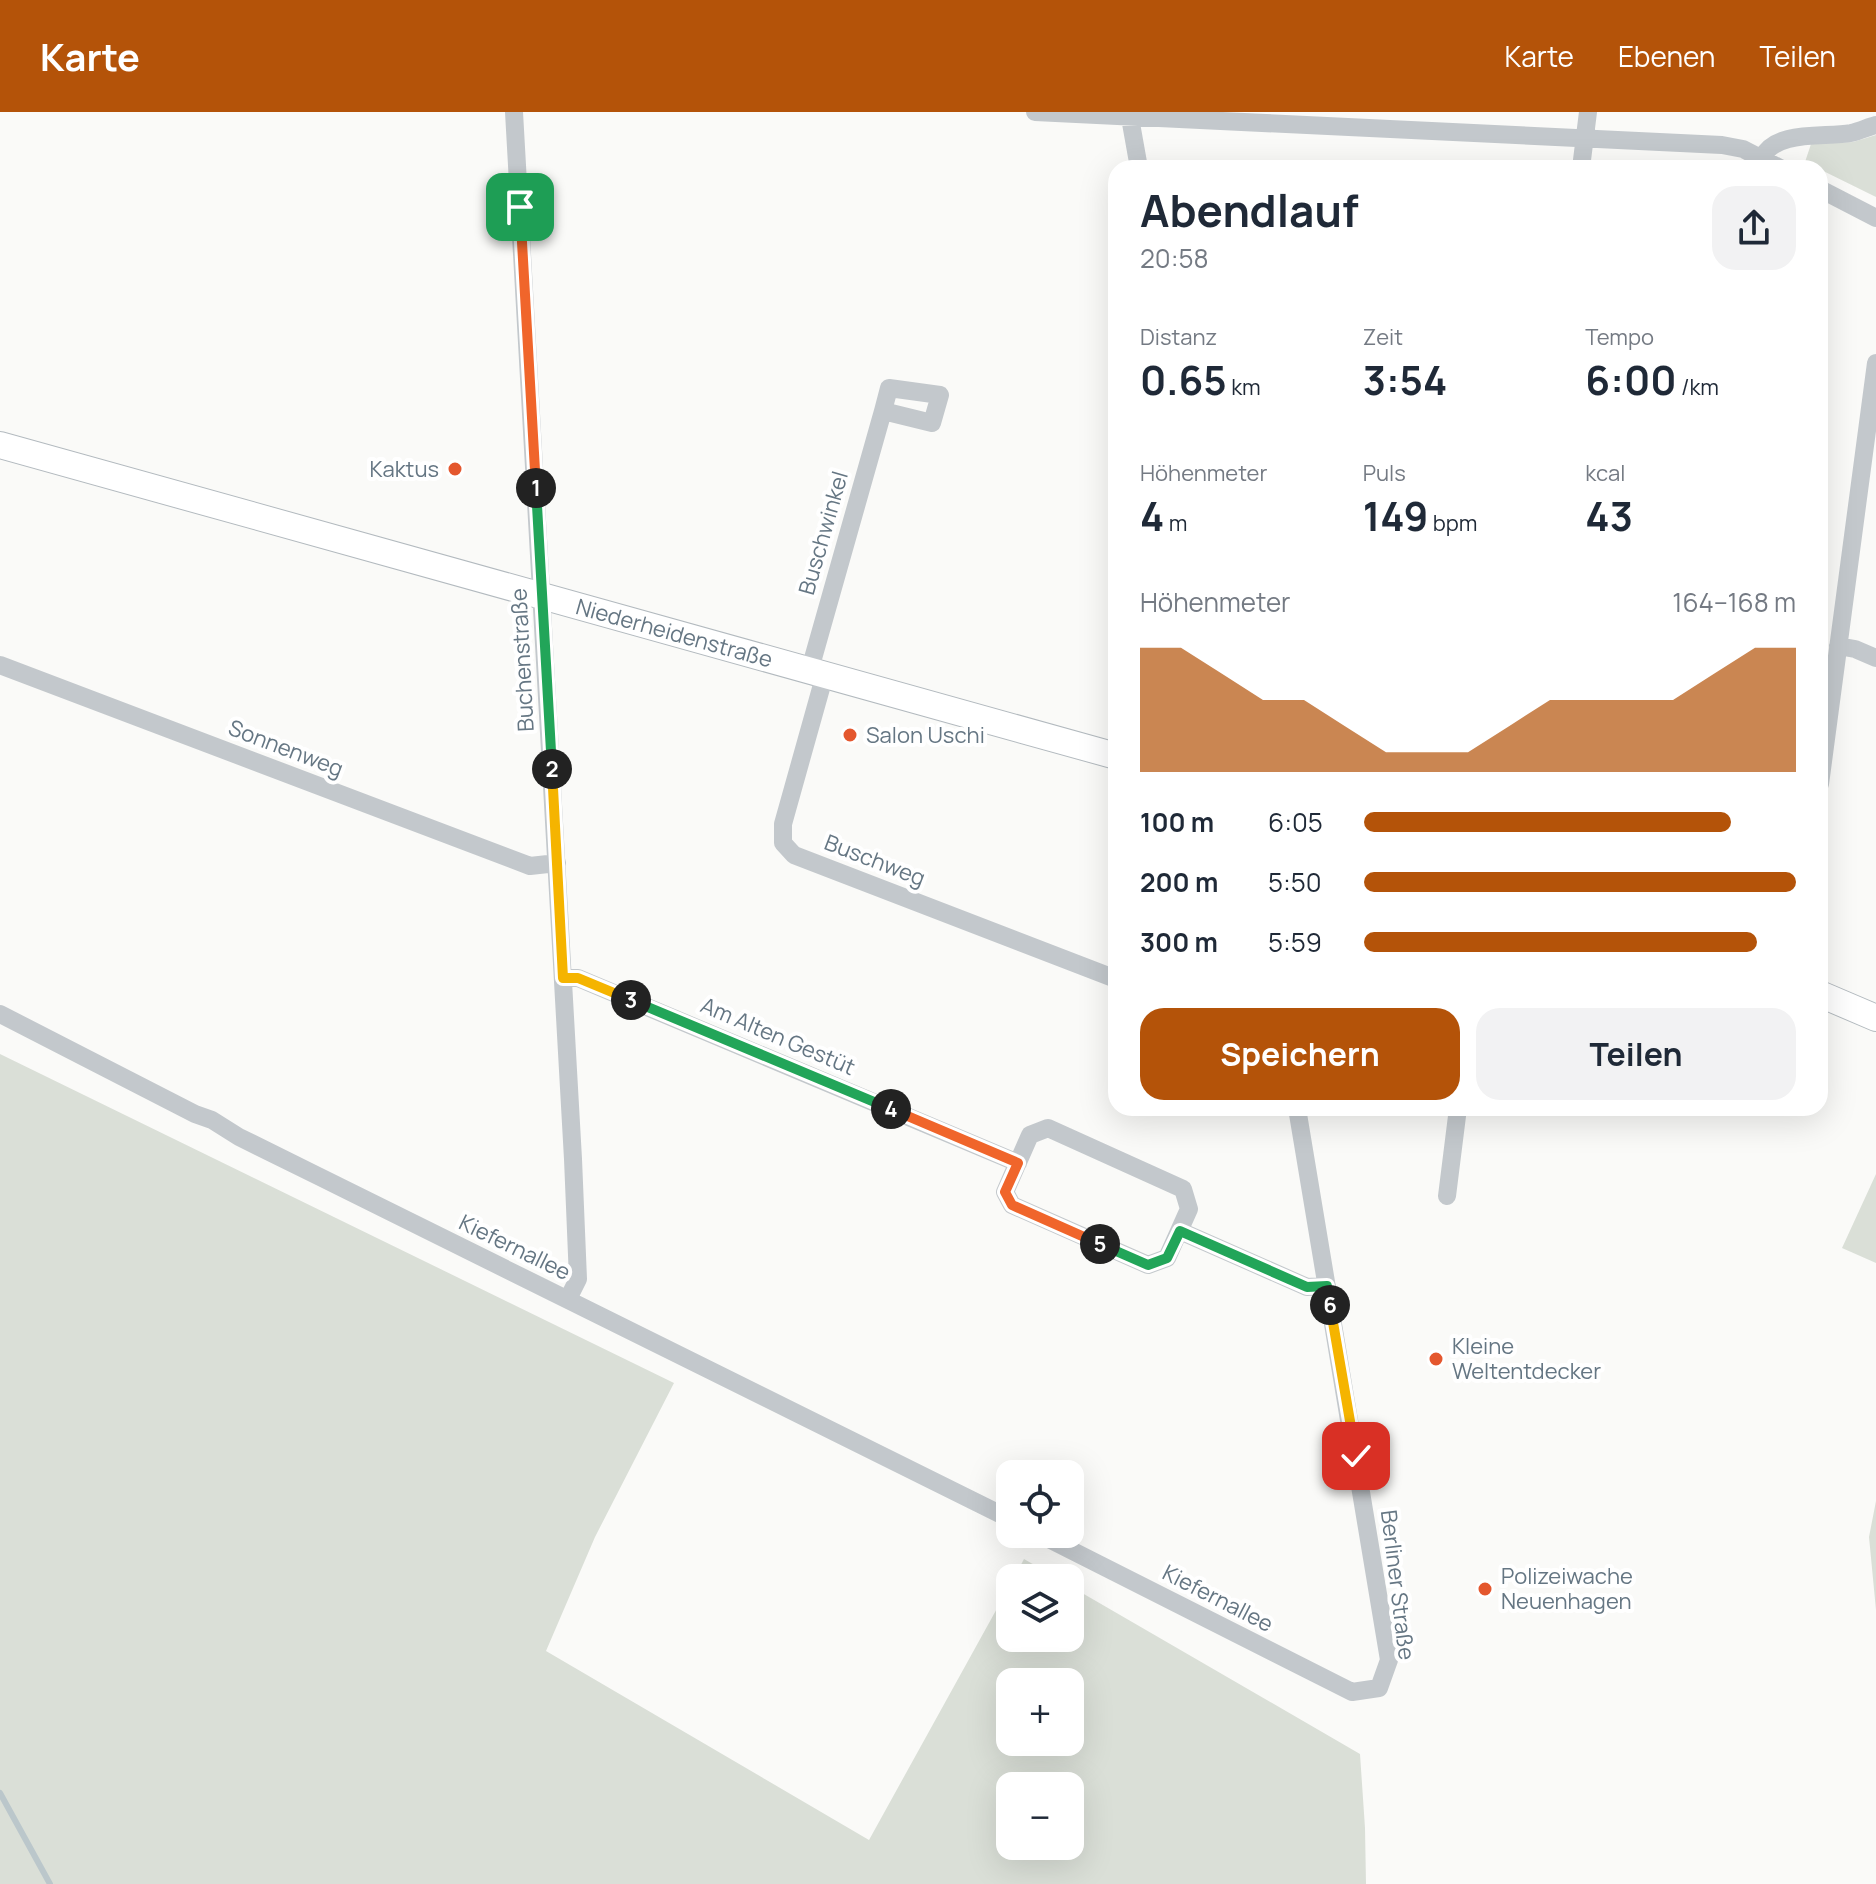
<!DOCTYPE html>
<html lang="de">
<meta charset="utf-8">
<style>
body{margin:0;font-family:Manrope,sans-serif;background:#f2f2f3;color:#1f2937;height:100vh;display:flex;flex-direction:column;font-size:30px;white-space:nowrap}
*{box-sizing:border-box;margin:0}
p{font-size:26px;color:#747a83}
.icon{flex:none;width:44px;height:44px;fill:none;stroke:currentColor;stroke-width:2;stroke-linecap:round;stroke-linejoin:round}
.map{position:relative;flex:1;overflow:hidden}
.drawer{position:absolute;left:1108px;top:48px;width:720px;height:956px;display:flex;flex-direction:column;background:#fff;border-radius:24px;box-shadow:0 8px 32px #0002}
.drawer>*{flex:none}
.buttons{position:absolute;left:996px;top:1348px;display:grid;gap:16px}
.buttons a{display:grid;place-items:center;width:88px;height:88px;border-radius:16px;background:#fff;box-shadow:0 8px 32px #0002;font-size:40px}
.pin{position:absolute;display:grid;place-items:center;width:68px;height:68px;color:#fff;margin:-34px;border-radius:16px;box-shadow:0 4px 12px #0006}
.km{position:absolute;width:40px;height:40px;margin:-20px;border-radius:50%;background:#222;color:#fff;font-size:22px;line-height:40px;text-align:center}
.round{display:grid;place-items:center;flex:none;width:84px;height:84px;border-radius:24px;background:#f2f2f3}
.headline{display:flex;align-items:center;justify-content:space-between;height:136px;padding:0 32px}
h1{font-size:44px;font-weight:700;line-height:60px}
.metrics{display:grid;grid-template-columns:repeat(3,1fr);gap:12px;height:136px;padding:8px 32px}
.metrics div{display:grid;align-content:center}
.metrics b{font-size:40px;font-weight:700}
.metrics small{font-size:22px;font-weight:400}
.metrics p{font-size:22px}
.chart{height:224px;padding:16px 32px}
.chart p{display:flex;justify-content:space-between}
.chart svg{width:100%;height:144px;margin-top:8px;fill:#b45309;opacity:.7}
.button{display:flex;gap:16px;margin-top:auto;padding:16px 32px}
.button a{flex:1;height:92px;border-radius:24px;background:#b45309;color:#fff;font-size:32px;font-weight:700;line-height:92px;text-align:center}
.button a+a{background:#f2f2f3;color:#1f2937}
ul{padding:0 32px;list-style:none;font-size:26px}
li{display:grid;grid-template-columns:128px 96px 1fr;align-items:center;height:60px}
li i{height:20px;border-radius:10px;background:#b45309}
header{display:flex;align-items:center;gap:48px;box-sizing:border-box;height:112px;padding:0 40px;background:#b45309;color:#fff}
header strong{font-size:38px}
nav{display:flex;gap:44px;margin-inline-start:auto;font-size:28px}
.map>svg:first-child{display:block}
.green{fill:#dadfd7;fill-rule:evenodd}
.lines{fill:none;stroke-linecap:round;stroke-linejoin:round}
.stream{stroke:#bbc7cb;stroke-width:6}
.secondary-casing{stroke:#b3babf;stroke-width:28}
.street{stroke:#c3c8cc;stroke-width:18}
.secondary{stroke:#fff;stroke-width:26}
.split-1-casing{stroke:#fff;stroke-width:16}
.split-2-casing{stroke:#fff;stroke-width:16}
.split-3-casing{stroke:#fff;stroke-width:16}
.split-4-casing{stroke:#fff;stroke-width:16}
.split-5-casing{stroke:#fff;stroke-width:16}
.split-6-casing{stroke:#fff;stroke-width:16}
.split-7-casing{stroke:#fff;stroke-width:16}
.split-1{stroke:#f0652b;stroke-width:10}
.split-2{stroke:#22a559;stroke-width:10}
.split-3{stroke:#f5b400;stroke-width:10}
.split-4{stroke:#22a559;stroke-width:10}
.split-5{stroke:#f0652b;stroke-width:10}
.split-6{stroke:#22a559;stroke-width:10}
.split-7{stroke:#f5b400;stroke-width:10}
.poi-dot{fill:#e4572e;stroke:#fff;stroke-width:3}
.labels{text-anchor:middle;dominant-baseline:central;stroke-width:8;stroke-linejoin:round;paint-order:stroke}
.poi-label{font-size:22px;fill:#657683;stroke:#fff;text-anchor:start}
.street-label{font-size:22px;fill:#657683;stroke:#fff}
</style>
<header>
<strong>Karte</strong>
<nav><a>Karte</a><a>Ebenen</a><a>Teilen</a></nav>
</header>
<div class="map">
<svg width="1876" height="1772" viewBox="0 0 1876 1772">
<rect width="100%" height="100%" fill="#fafaf8"/>
<path class="green" d="M1876 23V85L1805 50 1811 32 1853 30Z
M0 942 674 1271 595 1425 546 1539 869 1728 1010 1473V1526H1070V1474L1360 1642 1365 1716 1366 1772H0ZM1070 1570V1630H1010V1570ZM1070 1674V1734H1010V1674Z
M1876 1062V1151L1842 1136Z
M1876 1389V1498L1869 1425Z
M1024 1447 1057 1466H1014Z"/>
<g class="lines">
<path class="stream" d="M0 1681 50 1772"/>
<defs>
<g id="secondary">
<path id="s1" d="M0 333 1116 644"/>
<path d="M1820 882 1876 906"/>
</g>
</defs>
<use href="#secondary" class="secondary-casing"/>
<path class="street" d="M514 0 573 1047 578 1167 568 1187
M1035 0 1722 33 1743 37 1780 56
M1129 0 1139 56
M1762 46C1776 17 1825 26 1851 21 1860 19 1868 15 1876 13
M1581 56 1588 0
M1820 77 1876 106
M1838 534 1855 537 1876 546
M0 553 530 754 557 751
M810 557 883 299 932 311 940 283 889 276 883 299
M825 562 783 712V731L794 743 1116 867
M1820 672 1876 251
M563 866H578L1018 1051
M0 902 195 1002 212 1008 239 1025 318 1064 1010 1407
M1048 1016 1183 1077 1189 1097 1167 1146 1148 1153 1012 1093 1005 1080 1030 1023Z
M1447 1084 1458 996
M1180 1119 1307 1175 1327 1174
M1039 1422 1352 1580 1379 1576 1389 1548 1297 996"/>
<use href="#secondary" class="secondary"/>
</g>
<g class="lines">
<defs>
<path id="split-1" d="M520 95 536 376"/>
<path id="split-2" d="M536 376 552 657"/>
<path id="split-3" d="M552 657 563 866H578L631 888"/>
<path id="split-4" d="M631 888 891 997"/>
<path id="split-5" d="M891 997 1018 1051 1005 1080 1012 1093 1100 1132"/>
<path id="split-6" d="M1100 1132 1148 1153 1167 1146 1180 1119 1307 1175 1327 1174 1330 1193"/>
<path id="split-7" d="M1330 1193 1356 1344"/>
</defs>
<use href="#split-1" class="split-1-casing"/>
<use href="#split-2" class="split-2-casing"/>
<use href="#split-3" class="split-3-casing"/>
<use href="#split-4" class="split-4-casing"/>
<use href="#split-5" class="split-5-casing"/>
<use href="#split-6" class="split-6-casing"/>
<use href="#split-7" class="split-7-casing"/>
<use href="#split-1" class="split-1"/>
<use href="#split-2" class="split-2"/>
<use href="#split-3" class="split-3"/>
<use href="#split-4" class="split-4"/>
<use href="#split-5" class="split-5"/>
<use href="#split-6" class="split-6"/>
<use href="#split-7" class="split-7"/>
</g>
<g class="poi-dot">
<circle cx="455" cy="357" r="8"/>
<circle cx="850" cy="623" r="8"/>
<circle cx="1436" cy="1247" r="8"/>
<circle cx="1485" cy="1477" r="8"/>
</g>
<g class="labels">
<g class="poi-label">
<text x="439" y="357" text-anchor="end">Kaktus</text>
<text x="866" y="623">Salon Uschi</text>
<text x="1452" y="1234">Kleine<tspan x="1452" dy="25">Weltentdecker</tspan></text>
<text x="1501" y="1464">Polizeiwache<tspan x="1501" dy="25">Neuenhagen</tspan></text>
</g>
<g class="street-label">
<text transform="translate(823 421) rotate(-74)">Buschwinkel</text>
<text stroke="none"><textPath href="#s1" startOffset="700">Niederheidenstraße</textPath></text>
<text transform="translate(522 548) rotate(-93)">Buchenstraße</text>
<text transform="translate(286 636) rotate(21)">Sonnenweg</text>
<text transform="translate(875 748) rotate(21)">Buschweg</text>
<text transform="translate(778 924) rotate(23)">Am Alten Gestüt</text>
<text transform="translate(515 1135) rotate(26)">Kiefernallee</text>
<text transform="translate(1398 1473) rotate(83)">Berliner Straße</text>
<text transform="translate(1218 1486) rotate(27)">Kiefernallee</text>
</g>
</g>
</svg>
<div class="buttons">
<a><svg class="icon" aria-label="locate" viewBox="0 0 24 24"><circle cx="12" cy="12" r="6"/><path d="M12 2v4M12 18v4M2 12h4M18 12h4"/></svg></a>
<a><svg class="icon" aria-label="layers" viewBox="0 0 24 24"><path d="M12 4l9 5-9 5-9-5zM3 14l9 5 9-5"/></svg></a>
<a>+</a>
<a>−</a>
</div>
<div class="pin" style="left:520px;top:95px;background:#1e9e55"><svg class="icon" aria-label="arrive" viewBox="0 0 24 24"><path d="M6 21V4h12l-3 4 3 4H6"/></svg></div>
<div class="pin" style="left:1356px;top:1344px;background:#d93025"><svg class="icon" aria-label="check" viewBox="0 0 24 24"><path d="M5 12l5 5 9-10"/></svg></div>
<b class="km" style="left:536px;top:376px">1</b>
<b class="km" style="left:552px;top:657px">2</b>
<b class="km" style="left:631px;top:888px">3</b>
<b class="km" style="left:891px;top:997px">4</b>
<b class="km" style="left:1100px;top:1132px">5</b>
<b class="km" style="left:1330px;top:1193px">6</b>
<section class="drawer">
<div class="headline"><div><h1>Abendlauf</h1><p>20:58</p></div><a class="round"><svg class="icon" aria-label="share" viewBox="0 0 24 24"><path d="M12 15V3M7 8l5-5 5 5M5 13v7h14v-7"/></svg></a></div>
<div class="metrics">
<div><p>Distanz</p><b>0.65<small> km</small></b></div>
<div><p>Zeit</p><b>3:54</b></div>
<div><p>Tempo</p><b>6:00<small> /km</small></b></div>
</div>
<div class="metrics">
<div><p>Höhenmeter</p><b>4<small> m</small></b></div>
<div><p>Puls</p><b>149<small> bpm</small></b></div>
<div><p>kcal</p><b>43</b></div>
</div>
<div class="chart"><p><span>Höhenmeter</span>164–168 m</p>
<svg viewBox="0 0 160 44" preserveAspectRatio="none"><path d="M0 44V6L10 6L20 14L30 22L40 22L50 30L60 38L70 38L80 38L90 30L100 22L110 22L120 22L130 22L140 14L150 6L160 6V44z"/></svg>
</div>
<ul>
<li><b>100 m</b>6:05<i style="width:85%"></i></li>
<li><b>200 m</b>5:50<i style="width:100%"></i></li>
<li><b>300 m</b>5:59<i style="width:91%"></i></li>
</ul>
<div class="button"><a>Speichern</a><a>Teilen</a></div>
</section>
</div>
